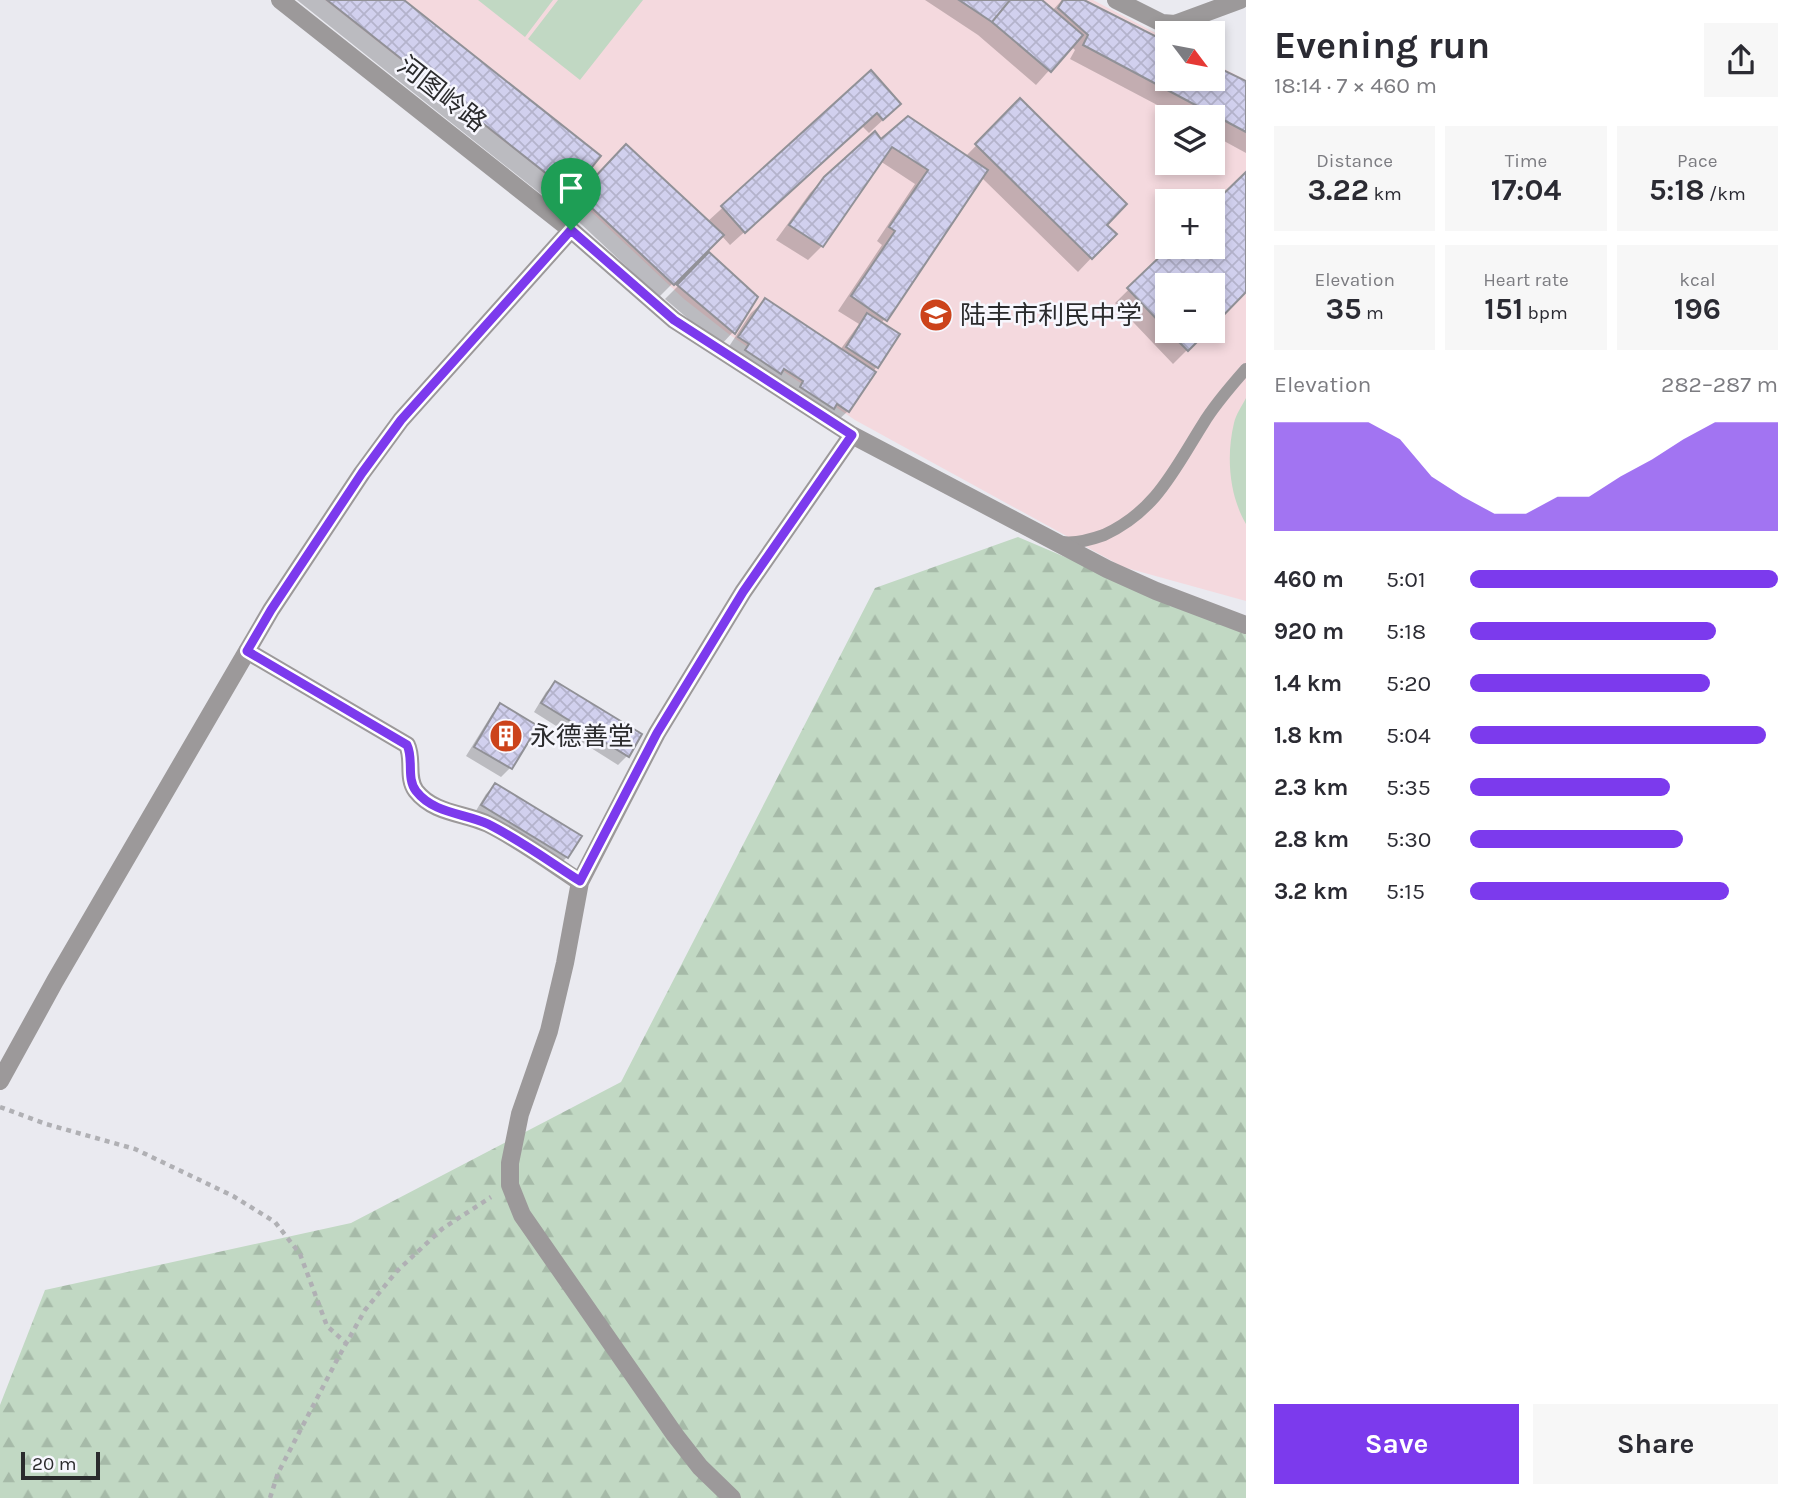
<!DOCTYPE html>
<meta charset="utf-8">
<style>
body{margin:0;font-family:Karla,"Noto Sans SC",sans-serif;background:#f7f7f7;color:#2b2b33;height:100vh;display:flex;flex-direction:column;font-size:26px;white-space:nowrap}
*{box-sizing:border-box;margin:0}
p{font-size:23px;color:#7c7c81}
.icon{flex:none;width:38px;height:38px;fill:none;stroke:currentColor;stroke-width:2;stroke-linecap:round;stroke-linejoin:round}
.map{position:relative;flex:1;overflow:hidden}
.drawer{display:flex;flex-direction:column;background:#fff;width:560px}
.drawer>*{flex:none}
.needle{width:46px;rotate:122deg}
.tools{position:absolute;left:1155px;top:21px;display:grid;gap:14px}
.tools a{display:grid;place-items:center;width:70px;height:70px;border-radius:0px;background:#fff;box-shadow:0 4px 10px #0003;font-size:35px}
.scale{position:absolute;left:21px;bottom:18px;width:79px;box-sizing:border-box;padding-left:7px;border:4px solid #2b2b2d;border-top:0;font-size:19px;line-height:24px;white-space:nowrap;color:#2b2b2d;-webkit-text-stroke:5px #f7f7fe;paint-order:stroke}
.pin{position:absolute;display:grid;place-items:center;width:60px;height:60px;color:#fff;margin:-72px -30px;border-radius:50% 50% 50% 0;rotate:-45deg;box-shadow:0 0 7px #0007}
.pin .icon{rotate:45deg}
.round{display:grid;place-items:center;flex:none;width:74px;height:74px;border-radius:0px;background:#f7f7f7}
.overview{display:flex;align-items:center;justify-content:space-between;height:119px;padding:0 28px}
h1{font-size:38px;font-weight:700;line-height:52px}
.metrics{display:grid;grid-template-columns:repeat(3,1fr);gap:10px;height:119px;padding:7px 28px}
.metrics div{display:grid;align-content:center;border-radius:0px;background:#f7f7f7;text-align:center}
.metrics b{font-size:30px;font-weight:700}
.metrics small{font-size:19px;font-weight:400}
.metrics p{font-size:19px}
.chart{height:196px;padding:14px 28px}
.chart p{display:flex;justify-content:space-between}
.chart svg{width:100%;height:126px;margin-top:7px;fill:#7c3aed;opacity:.7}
.button{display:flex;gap:14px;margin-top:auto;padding:14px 28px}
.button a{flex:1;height:80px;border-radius:0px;background:#7c3aed;color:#fff;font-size:28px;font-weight:700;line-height:80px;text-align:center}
.button a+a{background:#f7f7f7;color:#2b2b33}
ul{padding:0 28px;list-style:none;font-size:23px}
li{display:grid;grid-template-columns:112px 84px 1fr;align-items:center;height:52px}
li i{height:18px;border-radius:9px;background:#7c3aed}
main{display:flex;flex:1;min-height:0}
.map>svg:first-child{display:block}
.education{fill:#f4d9de;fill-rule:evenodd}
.forest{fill:url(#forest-firs)}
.garden{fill:#c1d8c3}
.shadow{fill:#0003}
.building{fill:url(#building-cross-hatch);stroke:#919197;stroke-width:2}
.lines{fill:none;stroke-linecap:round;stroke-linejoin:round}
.path{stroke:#b0b0b4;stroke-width:4.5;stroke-dasharray:5 5;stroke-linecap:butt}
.service{stroke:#9c999a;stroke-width:12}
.minor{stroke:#9c999a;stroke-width:18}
.tertiary{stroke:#9c999a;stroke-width:18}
.route-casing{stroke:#fff;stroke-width:14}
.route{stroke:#7c3aed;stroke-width:9}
.labels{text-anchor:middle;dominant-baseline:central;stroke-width:5;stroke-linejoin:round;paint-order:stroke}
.street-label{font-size:26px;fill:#2b2b2d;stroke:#f7f7fe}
.poi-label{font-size:26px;fill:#2b2b2d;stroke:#f7f7fe;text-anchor:start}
</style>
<main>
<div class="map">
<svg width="1246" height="1498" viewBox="0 0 1246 1498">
<defs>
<pattern id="forest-firs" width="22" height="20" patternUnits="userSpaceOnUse" patternTransform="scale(1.75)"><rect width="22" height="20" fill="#c1d8c3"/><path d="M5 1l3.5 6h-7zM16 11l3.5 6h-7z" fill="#a6baa8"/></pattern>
<pattern id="building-cross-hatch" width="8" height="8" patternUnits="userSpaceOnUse" patternTransform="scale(1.75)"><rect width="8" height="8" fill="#d1d0ee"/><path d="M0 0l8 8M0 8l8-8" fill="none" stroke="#b4b3cc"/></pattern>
</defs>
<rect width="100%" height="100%" fill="#eaeaf0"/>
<path class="education" d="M325 0H1093L1167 39V79H1213V63L1246 80V601L1123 567 855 420 730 335 684 299 582 203ZM1167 117H1213V163H1167ZM1167 201H1213V247H1167ZM1167 285H1213V331H1167Z"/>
<path class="forest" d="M1018 537 1246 634V1498H0V1405L45 1290 351 1223 621 1082 875 588Z"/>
<path class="garden" d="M478 0H553L525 37Z
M558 0H643L580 80 528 39Z
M1246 398V524C1229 495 1226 456 1234 423 1236 414 1242 406 1246 398Z"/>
<path class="shadow" d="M297 0H402L599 156 570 192 556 206Z
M925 0H1039L1052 11 1062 0H1081L1167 44V79H1213V67L1246 83V153L1213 135V117H1180L1070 59 1075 50 1071 46 1036 85 978 35Z
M870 73 885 118 869 133 862 126 730 245 721 235 659 297 566 210 612 160 707 222Z
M1020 101 1104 225 1114 234 1078 272 981 177 881 324 897 335 848 411 834 424 726 351 751 313 765 300 840 350 859 324 838 311 882 245 877 241 915 184 880 161 822 246 808 260 776 240 810 193 825 178 881 141 965 157Z
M1246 174V290L1213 324V285H1167V331H1206L1173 364 1115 303 1172 247H1213V207Z
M709 255 733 332 720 346 665 299Z
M555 683 627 756 618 765 534 712 546 692Z
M500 705 536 726 510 768 501 777 466 756 492 714Z
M495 785 580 837 567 857 558 866 474 814 486 794Z"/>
<path class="building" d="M327 0H404L601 156 571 193Z
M959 0H1010L992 22Z
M1010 0H1042L1083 35 1051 72 992 22Z
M1063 0H1084L1167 42V79H1213V65L1246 81V132L1083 45 1088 35 1058 8Z
M871 70 901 104 883 120 877 113 745 233 721 206Z
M1020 98 1127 204 1107 225 1117 234 1092 259 975 144Z
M908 116 988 170 887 321 851 296 895 231 889 227 928 170 892 147 823 247 789 225 824 177 875 131 881 139Z
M626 144 724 235 674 285 578 195Z
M1246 172V292L1213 326V285H1167V330L1127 288 1170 247H1213V204Z
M709 252 758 297 735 334 677 285Z
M765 298 876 372 849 412 837 404 834 409 800 387 803 381 784 369 781 374 745 350 749 344 738 337Z
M867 313 900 334 878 368 846 347Z
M1168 331H1208L1188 351Z
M555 681 642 734 629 757 541 703Z
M500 703 538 726 512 769 474 747Z
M495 783 582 836 568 858 481 805Z"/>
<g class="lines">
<path class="path" d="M0 1107 46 1124 135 1149 233 1196 275 1222 300 1254 327 1326 346 1343
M270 1498 278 1473 338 1358 365 1310 397 1271 442 1229 491 1197"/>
<path class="service" d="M1062 542C1076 544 1090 540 1104 535 1156 511 1174 470 1203 424 1215 404 1231 386 1246 369"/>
<path class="minor" d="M1116 0 1162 23 1175 24 1240 0
M247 651 407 745C414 759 406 778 416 791 434 814 465 813 488 824 520 840 550 862 580 882
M0 1081 55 981 271 610 362 473 401 420 571 230 674 320 852 435 1107 569 1156 591 1246 625
M732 1498 700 1467 675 1435 522 1215 510 1185V1163L520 1114 549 1031 565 963 580 882 657 733 743 592 852 435"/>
<path class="tertiary" d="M280 0 571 230"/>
</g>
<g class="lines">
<defs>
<path id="route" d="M571 230 674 320 852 435 743 592 657 733 580 881C550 862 520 840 488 824 465 813 434 814 416 791 406 778 414 759 407 745L247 651 271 610 362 473 401 420Z"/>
</defs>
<use href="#route" class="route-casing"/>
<use href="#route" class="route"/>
</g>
<defs>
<symbol id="school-disc" viewBox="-11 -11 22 22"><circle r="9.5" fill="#cc431b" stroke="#f7f7fe"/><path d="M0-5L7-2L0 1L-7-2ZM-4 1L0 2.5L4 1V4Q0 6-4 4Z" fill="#fff"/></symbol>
<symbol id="building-disc" viewBox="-11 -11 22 22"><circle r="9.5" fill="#cc431b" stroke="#f7f7fe"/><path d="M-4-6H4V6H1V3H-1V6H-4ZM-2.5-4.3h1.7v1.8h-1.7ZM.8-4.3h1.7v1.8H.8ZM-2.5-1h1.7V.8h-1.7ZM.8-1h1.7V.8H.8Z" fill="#fff"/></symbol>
</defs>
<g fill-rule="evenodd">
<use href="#school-disc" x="917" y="296" width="38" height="38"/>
<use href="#building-disc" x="487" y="717" width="38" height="38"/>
</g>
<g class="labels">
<g class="street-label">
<text transform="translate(442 94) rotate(38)">河图岭路</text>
</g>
<g class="poi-label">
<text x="960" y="315">陆丰市利民中学</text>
<text x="530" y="736">永德善堂</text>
</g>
</g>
</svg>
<div class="tools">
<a><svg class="needle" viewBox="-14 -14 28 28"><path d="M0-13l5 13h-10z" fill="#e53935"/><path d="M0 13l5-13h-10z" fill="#7c7c81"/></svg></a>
<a><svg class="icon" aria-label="layers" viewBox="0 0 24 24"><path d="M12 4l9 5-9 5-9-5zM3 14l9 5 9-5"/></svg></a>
<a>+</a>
<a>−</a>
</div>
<div class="scale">20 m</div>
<div class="pin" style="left:571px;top:230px;background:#1e9e55"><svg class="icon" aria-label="arrive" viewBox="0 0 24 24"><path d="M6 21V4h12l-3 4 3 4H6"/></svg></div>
</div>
<section class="drawer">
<div class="overview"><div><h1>Evening run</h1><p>18:14 · 7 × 460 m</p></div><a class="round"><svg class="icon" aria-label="share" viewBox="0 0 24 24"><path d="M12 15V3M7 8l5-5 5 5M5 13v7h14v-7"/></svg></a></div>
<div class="metrics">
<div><p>Distance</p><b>3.22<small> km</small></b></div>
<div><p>Time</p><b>17:04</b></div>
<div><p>Pace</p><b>5:18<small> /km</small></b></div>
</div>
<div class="metrics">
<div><p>Elevation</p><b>35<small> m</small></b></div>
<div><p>Heart rate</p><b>151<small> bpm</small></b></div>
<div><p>kcal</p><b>196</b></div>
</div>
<div class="chart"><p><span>Elevation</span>282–287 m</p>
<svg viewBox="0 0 160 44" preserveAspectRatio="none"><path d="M0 44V6L10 6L20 6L30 6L40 12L50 25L60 32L70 38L80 38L90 32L100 32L110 25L120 19L130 12L140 6L150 6L160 6V44z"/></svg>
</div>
<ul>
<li><b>460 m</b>5:01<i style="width:100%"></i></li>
<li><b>920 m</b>5:18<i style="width:80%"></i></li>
<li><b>1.4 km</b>5:20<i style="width:78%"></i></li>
<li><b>1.8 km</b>5:04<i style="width:96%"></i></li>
<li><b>2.3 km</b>5:35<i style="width:65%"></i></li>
<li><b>2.8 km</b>5:30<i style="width:69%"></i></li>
<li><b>3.2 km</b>5:15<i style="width:84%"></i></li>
</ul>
<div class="button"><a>Save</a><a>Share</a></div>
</section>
</main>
